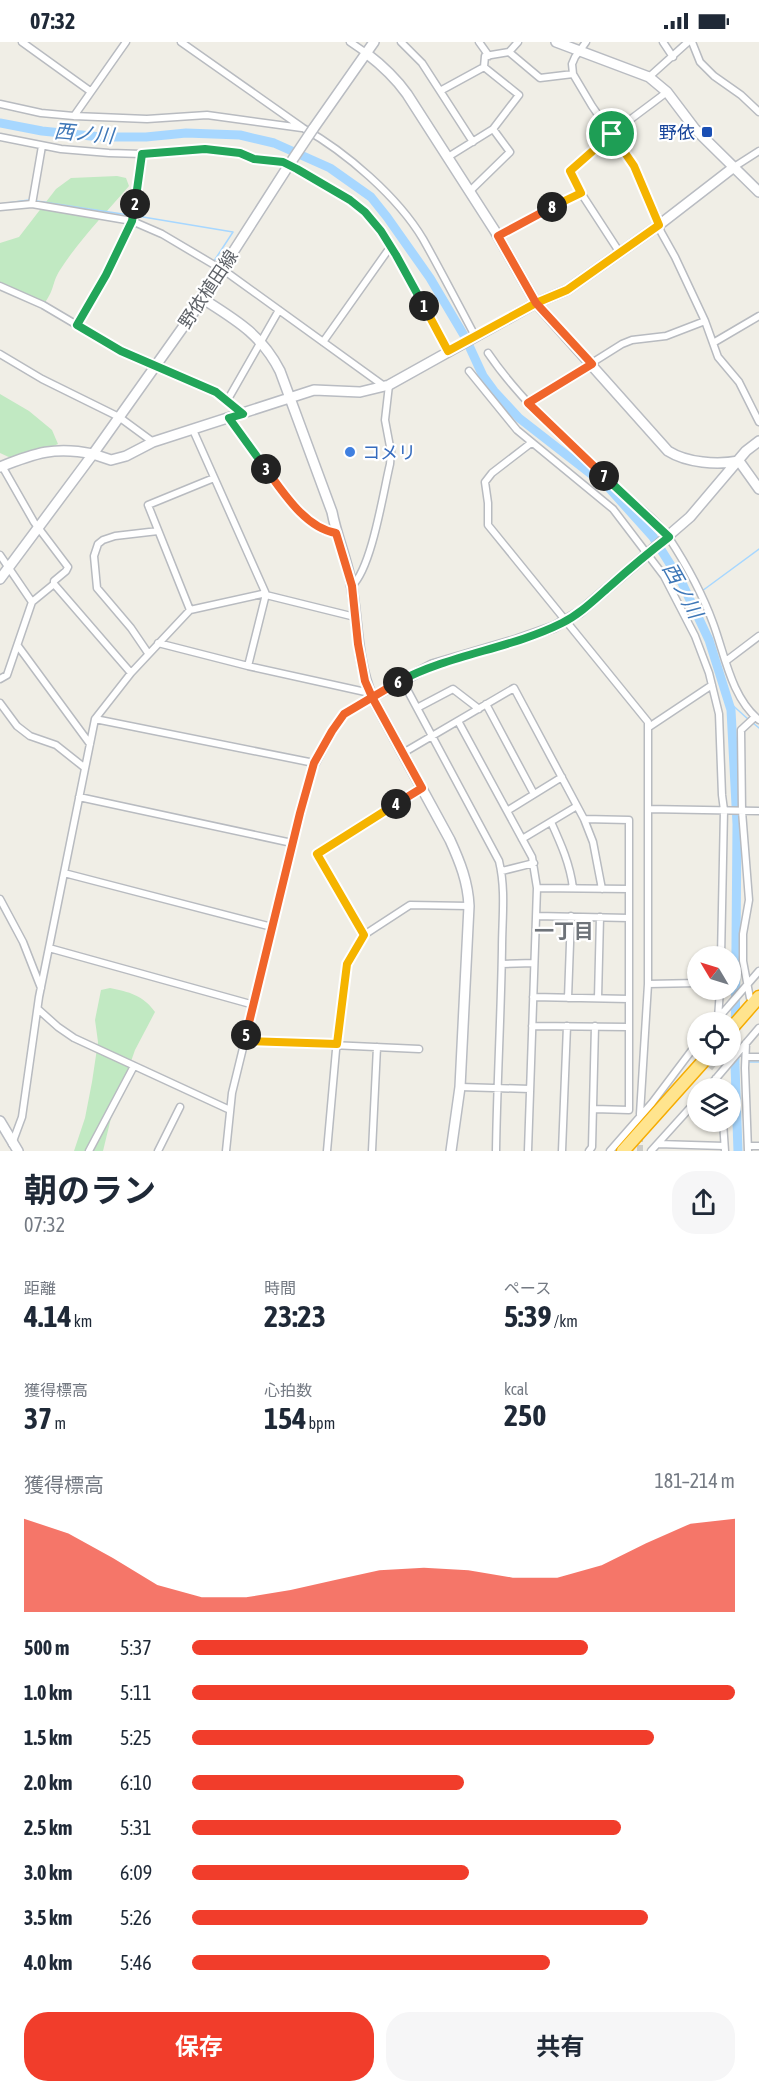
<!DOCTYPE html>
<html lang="ja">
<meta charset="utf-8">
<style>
body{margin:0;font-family:"Asap Condensed","Noto Sans JP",sans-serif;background:#f6f6f7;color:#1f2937;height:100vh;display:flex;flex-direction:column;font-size:22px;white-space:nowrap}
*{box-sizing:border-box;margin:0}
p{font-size:20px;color:#747a83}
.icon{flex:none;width:33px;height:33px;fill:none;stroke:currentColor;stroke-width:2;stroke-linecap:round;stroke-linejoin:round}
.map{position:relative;height:1109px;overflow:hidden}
.drawer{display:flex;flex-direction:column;background:#fff;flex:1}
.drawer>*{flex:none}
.needle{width:39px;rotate:308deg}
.buttons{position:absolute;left:687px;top:904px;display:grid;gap:12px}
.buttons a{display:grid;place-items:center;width:54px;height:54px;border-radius:50%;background:#fff;box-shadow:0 2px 4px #0004;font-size:30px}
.pin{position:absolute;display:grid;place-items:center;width:51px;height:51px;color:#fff;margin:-26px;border:3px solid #fff;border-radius:50%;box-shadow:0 2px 6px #0007}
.km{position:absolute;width:30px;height:30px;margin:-15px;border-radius:50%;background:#222;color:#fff;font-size:16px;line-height:30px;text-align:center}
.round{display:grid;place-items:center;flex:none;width:63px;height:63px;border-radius:24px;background:#f6f6f7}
.overview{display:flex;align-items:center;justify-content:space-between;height:102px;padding:0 24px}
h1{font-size:33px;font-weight:700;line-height:45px}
.metrics{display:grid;grid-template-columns:repeat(3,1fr);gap:9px;height:102px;padding:6px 24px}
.metrics div{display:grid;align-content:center}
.metrics b{font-size:30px;font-weight:700}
.metrics small{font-size:16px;font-weight:400}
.metrics p{font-size:16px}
.chart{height:168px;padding:12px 24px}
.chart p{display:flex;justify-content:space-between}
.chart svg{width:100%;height:108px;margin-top:6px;fill:#f13d2b;opacity:.7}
.cta{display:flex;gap:12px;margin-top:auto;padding:12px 24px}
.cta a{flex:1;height:69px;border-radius:24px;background:#f13d2b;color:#fff;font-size:24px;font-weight:700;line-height:69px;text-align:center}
.cta a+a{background:#f6f6f7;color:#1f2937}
ul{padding:0 24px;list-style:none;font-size:20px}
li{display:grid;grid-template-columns:96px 72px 1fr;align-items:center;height:45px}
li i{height:15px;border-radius:8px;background:#f13d2b}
.status{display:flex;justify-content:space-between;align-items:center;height:42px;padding:0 30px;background:#fff;direction:ltr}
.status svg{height:16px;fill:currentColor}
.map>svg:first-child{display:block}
.green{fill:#c1e9c2}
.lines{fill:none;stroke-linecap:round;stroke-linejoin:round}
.stream{stroke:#a7d7ff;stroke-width:1.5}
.river{stroke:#a7d7ff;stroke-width:9}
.street-tunnel{stroke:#cbcbc6;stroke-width:6;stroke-dasharray:6 3;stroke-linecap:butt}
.street-casing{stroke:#b8bbc0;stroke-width:9}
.secondary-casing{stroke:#b9bcc2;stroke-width:12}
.highway-casing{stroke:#f6ac00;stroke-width:15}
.street{stroke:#fff;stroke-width:6}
.secondary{stroke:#fff;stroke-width:9}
.highway{stroke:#ffe48e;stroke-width:12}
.secondary-bridge-casing{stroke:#b9bcc2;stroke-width:12;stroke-linecap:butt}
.secondary-bridge{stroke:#fff;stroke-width:9}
.split-1-casing{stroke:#fff;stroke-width:12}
.split-2-casing{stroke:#fff;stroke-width:12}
.split-3-casing{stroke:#fff;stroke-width:12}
.split-4-casing{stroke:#fff;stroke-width:12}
.split-5-casing{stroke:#fff;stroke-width:12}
.split-6-casing{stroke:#fff;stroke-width:12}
.split-7-casing{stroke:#fff;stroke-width:12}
.split-8-casing{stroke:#fff;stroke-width:12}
.split-9-casing{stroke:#fff;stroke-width:12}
.split-1{stroke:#f5b400;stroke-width:8}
.split-2{stroke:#22a559;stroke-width:8}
.split-3{stroke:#22a559;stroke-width:8}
.split-4{stroke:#f0652b;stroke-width:8}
.split-5{stroke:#f5b400;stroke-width:8}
.split-6{stroke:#f0652b;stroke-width:8}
.split-7{stroke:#22a559;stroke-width:8}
.split-8{stroke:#f0652b;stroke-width:8}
.split-9{stroke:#f5b400;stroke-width:8}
.transit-dot{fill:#1a4fb4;stroke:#fff;stroke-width:2}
.shop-dot{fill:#3f7fe0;stroke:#fff;stroke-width:2}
.labels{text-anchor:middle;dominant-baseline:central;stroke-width:4.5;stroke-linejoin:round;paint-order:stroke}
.transit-label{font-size:18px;fill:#164399;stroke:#fff;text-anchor:end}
.street-label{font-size:18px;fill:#5d6167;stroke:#fff}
.shop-label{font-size:18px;fill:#366cbe;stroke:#fff;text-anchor:start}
.water-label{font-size:20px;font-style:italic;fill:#3e77b7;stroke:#fff}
.neighbourhood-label{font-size:20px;font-weight:bold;fill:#6e7379;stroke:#fff}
</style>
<div class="status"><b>07:32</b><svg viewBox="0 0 49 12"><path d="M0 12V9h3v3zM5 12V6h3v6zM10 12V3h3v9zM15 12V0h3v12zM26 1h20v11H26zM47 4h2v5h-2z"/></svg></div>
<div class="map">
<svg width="759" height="1109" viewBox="0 0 759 1109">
<rect width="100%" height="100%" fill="#f0eee6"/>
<path class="green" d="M117 134 126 136 129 144C106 171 79 198 60 228 51 242 55 250 41 265L0 244V201L19 195 56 147 71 136Z
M0 352 29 369 52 388 58 402 42 409 13 417 0 411Z
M110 946C129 950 143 953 155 970L135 1008 111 1076 103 1109H74L85 1076 92 1040 98 1000 95 978 101 948Z"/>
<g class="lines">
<path class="stream" d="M37 159 129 173
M0 162 29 158
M137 174 233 190 214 219
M702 549 759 507
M689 554 697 551
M729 660 749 678
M753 681 759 686
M749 1020H759"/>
<path class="river" d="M0 81 42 89 101 95H146L186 91 240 93 274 101 330 126 371 155 387 175 430 236 465 295 483 334 494 349 519 376 609 446 653 495 682 541 709 598 731 668 737 782 735 1023 738 1109"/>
<path class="street-tunnel" d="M703 1017 714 1026
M640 1109V1092"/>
<defs>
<path id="street" d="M22 0 90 49
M181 0 303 86C346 110 398 155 423 197 441 229 458 262 475 294
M350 0 366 11
M401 0 422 21 473 100
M479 0 489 14
M518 0 509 10 540 36 573 32
M586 0 575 15 572 22 573 32 592 64 634 125 657 175 661 190 675 215 705 279 718 315 739 340 759 380
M663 0 673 15
M692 0 700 20 714 34 741 53 759 70
M649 35 688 0
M440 49 484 25
M0 62 41 71 74 74 147 77 207 73 302 86
M74 74 126 0
M0 95 61 107 109 111 142 112 205 107 240 111 254 117 283 120 350 158 365 170 381 189 396 213 448 309
M448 115 493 87 519 53 484 25 485 14 509 10
M734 125 759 109
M470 149 510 110 493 87
M32 162 42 104
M0 165 32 162 132 179 162 192 216 224
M498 194 514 184 581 151
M620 211 581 151 570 129 607 95 667 50
M229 232 384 344
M0 244 43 263 121 309 216 350 242 372
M77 283 106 233 132 179 142 112
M323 300 391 204
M713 301 759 274
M488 311C524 364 574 405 620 449 635 462 658 479 669 496 686 522 702 551 713 581 725 613 731 655 759 678
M0 312 42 337 119 375 153 400
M469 329 517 388 613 467 664 534 695 594 709 631 719 672 722 753 724 768 721 915
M227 359 279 268
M528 361 622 302 632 298 666 294 705 279
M229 376C251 406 291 471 322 488 326 490 332 490 336 491
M193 388 266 552 248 624
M531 401 492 431 485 440 488 461V483L648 680V942L640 1072
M0 513 32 560
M54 542 131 631
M352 544C372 525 383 451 390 422L391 410 385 378 389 343
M190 568 148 463 214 436
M158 601 248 624 370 651
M18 604 90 702
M148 611 131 586 97 546 94 514 98 502 103 498 115 494 158 489
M726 619 759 594
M0 637 7 633 32 560 54 542V539L66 529 68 525 34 480 2 424
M402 638 499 819C506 848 502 877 502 906 501 974 497 1041 496 1109
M0 661 17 684 30 694 56 703 85 726
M486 662 534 752
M417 666 453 647 479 667
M95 677 314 721
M458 679 532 815 537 846 528 1109
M649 685 712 643
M403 711 514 646 584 777 593 800 602 847
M79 755 292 801
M648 767 759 769
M507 769 562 735
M584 777 629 778V1068L594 1067
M551 780C561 802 570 822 573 846
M522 797 577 764
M502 829 534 821
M64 831 272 885
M537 846 629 847
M0 857 23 900 41 946
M536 874 629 876
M364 893 317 812 422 746
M49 906 254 963
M502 922 534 921
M648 942 698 941
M533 955 629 957
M568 956 571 874
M598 956 600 875
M750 956 743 919V892L749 858 742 769 741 688 755 675
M39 968 58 985 74 996 230 1068
M718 976 720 948
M714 981 759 929
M532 984 628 985
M245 999 419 1007
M746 1001 745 1026 748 1109
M747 1015H759
M716 1036 720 1047
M460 1045 530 1047
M707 1047 759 986
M723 1080 725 1109
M12 1102 22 1075 39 955 95 677 131 631 190 568 262 552 355 575
M658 1102 724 1104
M749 1104H759
M89 1109 134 1024
M158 1109 180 1065
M226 1109 232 1051 310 732 338 680 344 672 372 655
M327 1109 336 1008 346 928 352 911 364 893 410 863 469 864
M372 1109 377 1005
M562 1109 567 984
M589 1109 592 1105 595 984
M610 1109 652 1061 698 1000
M651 1109 698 1057"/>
<path id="secondary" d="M556 0 649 35 667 50 695 87 759 150
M366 11C383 24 395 35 407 52L495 189 536 261 668 409C687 421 717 423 739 419
M313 87 374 0
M203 257C236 278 262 293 280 329L332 470C337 496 348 520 352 546 358 583 357 620 372 655L450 798C460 820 468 840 469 864L460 1045 451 1109
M739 419 759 447
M0 425C35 411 55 404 93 412L203 257 287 126
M0 537 93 412 111 418 126 414 153 400 314 348 360 350 389 343 536 261 567 248 659 183 734 125
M372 655 432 623 517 598 554 585 580 570 690 475 746 409 759 399
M0 1079 18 1109"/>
<path id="highway" d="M730 988 759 955
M623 1109 708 1014"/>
</defs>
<use href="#street" class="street-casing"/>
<use href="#secondary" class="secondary-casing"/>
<use href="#highway" class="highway-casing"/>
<use href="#street" class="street"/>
<use href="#secondary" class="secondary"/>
<use href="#highway" class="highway"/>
<defs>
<path id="secondary-bridge" d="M287 126 313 87"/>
</defs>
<use href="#secondary-bridge" class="secondary-bridge-casing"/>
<use href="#secondary-bridge" class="secondary-bridge"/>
</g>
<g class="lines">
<defs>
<path id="split-1" d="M424 264 448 309 536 261 567 248 659 183 634 124 612 92"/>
<path id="split-2" d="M135 162 142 112 205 107 240 111 254 117 283 120 297 127 350 158 365 170 381 189 396 213 424 264"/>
<path id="split-3" d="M135 162 132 179 106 233 77 283 121 309 216 350 243 372 229 376 266 427"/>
<path id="split-4" d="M266 427C283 450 305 486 336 491L352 544 358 602 365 639 372 655 422 746 396 762"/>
<path id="split-5" d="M246 993 245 999 337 1002 347 922 364 893 317 812 396 762"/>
<path id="split-6" d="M246 993 300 771 314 721 332 689 344 672 398 640"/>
<path id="split-7" d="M398 640C450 612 510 607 562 581 580 572 594 558 609 545 628 528 648 511 669 495L604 434"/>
<path id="split-8" d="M552 165 498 194 536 261 592 322 528 361 604 434"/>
<path id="split-9" d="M552 165 581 151 570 129 612 92"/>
</defs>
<use href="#split-1" class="split-1-casing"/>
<use href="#split-2" class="split-2-casing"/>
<use href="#split-3" class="split-3-casing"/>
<use href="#split-4" class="split-4-casing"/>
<use href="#split-5" class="split-5-casing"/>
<use href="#split-6" class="split-6-casing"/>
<use href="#split-7" class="split-7-casing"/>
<use href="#split-8" class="split-8-casing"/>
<use href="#split-9" class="split-9-casing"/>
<use href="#split-1" class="split-1"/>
<use href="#split-2" class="split-2"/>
<use href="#split-3" class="split-3"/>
<use href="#split-4" class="split-4"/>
<use href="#split-5" class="split-5"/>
<use href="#split-6" class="split-6"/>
<use href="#split-7" class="split-7"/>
<use href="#split-8" class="split-8"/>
<use href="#split-9" class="split-9"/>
</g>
<rect class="transit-dot" x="701" y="84" width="12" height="12" rx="3"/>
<circle class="shop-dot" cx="350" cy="410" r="6"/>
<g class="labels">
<g class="transit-label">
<text x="695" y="90">野依</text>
</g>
<g class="street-label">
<text transform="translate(208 247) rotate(-56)">野依植田線</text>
</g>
<g class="shop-label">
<text x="362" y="410">コメリ</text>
</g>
<g class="water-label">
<text transform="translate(84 91) rotate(5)">西ノ川</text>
<text transform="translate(683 548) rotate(61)">西ノ川</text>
</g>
<g class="neighbourhood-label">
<text x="564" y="888">一丁目</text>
</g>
</g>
</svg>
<div class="buttons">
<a><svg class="needle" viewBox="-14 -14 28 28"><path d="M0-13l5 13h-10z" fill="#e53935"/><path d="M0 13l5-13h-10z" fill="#747a83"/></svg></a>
<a><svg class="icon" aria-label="locate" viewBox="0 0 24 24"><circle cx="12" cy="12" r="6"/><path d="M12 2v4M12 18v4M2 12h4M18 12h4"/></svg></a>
<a><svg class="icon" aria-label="layers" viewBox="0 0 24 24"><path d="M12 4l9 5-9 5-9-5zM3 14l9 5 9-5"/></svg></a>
</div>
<div class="pin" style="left:612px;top:92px;background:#1e9e55"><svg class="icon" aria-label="arrive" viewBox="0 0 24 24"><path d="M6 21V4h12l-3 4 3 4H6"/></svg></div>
<b class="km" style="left:424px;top:264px">1</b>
<b class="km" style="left:135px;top:162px">2</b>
<b class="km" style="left:266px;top:427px">3</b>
<b class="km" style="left:396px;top:762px">4</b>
<b class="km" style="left:246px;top:993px">5</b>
<b class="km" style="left:398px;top:640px">6</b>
<b class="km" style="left:604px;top:434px">7</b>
<b class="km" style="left:552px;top:165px">8</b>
</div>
<section class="drawer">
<div class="overview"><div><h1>朝のラン</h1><p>07:32</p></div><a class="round"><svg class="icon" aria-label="share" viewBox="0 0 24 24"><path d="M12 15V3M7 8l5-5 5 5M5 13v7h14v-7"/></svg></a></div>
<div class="metrics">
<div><p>距離</p><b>4.14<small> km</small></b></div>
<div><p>時間</p><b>23:23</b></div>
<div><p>ペース</p><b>5:39<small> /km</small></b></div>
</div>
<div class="metrics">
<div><p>獲得標高</p><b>37<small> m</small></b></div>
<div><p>心拍数</p><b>154<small> bpm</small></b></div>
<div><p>kcal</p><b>250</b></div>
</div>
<div class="chart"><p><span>獲得標高</span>181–214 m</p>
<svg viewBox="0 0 160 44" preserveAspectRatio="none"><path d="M0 44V6L10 12L20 22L30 33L40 38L50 38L60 35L70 31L80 27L90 26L100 27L110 30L120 30L130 25L140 16L150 8L160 6V44z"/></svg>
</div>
<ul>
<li><b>500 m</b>5:37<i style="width:73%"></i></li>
<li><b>1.0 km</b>5:11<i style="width:100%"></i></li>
<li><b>1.5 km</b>5:25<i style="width:85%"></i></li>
<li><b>2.0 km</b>6:10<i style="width:50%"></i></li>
<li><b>2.5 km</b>5:31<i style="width:79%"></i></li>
<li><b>3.0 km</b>6:09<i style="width:51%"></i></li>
<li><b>3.5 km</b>5:26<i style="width:84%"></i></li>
<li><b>4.0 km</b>5:46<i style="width:66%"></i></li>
</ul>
<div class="cta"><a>保存</a><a>共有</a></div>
</section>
